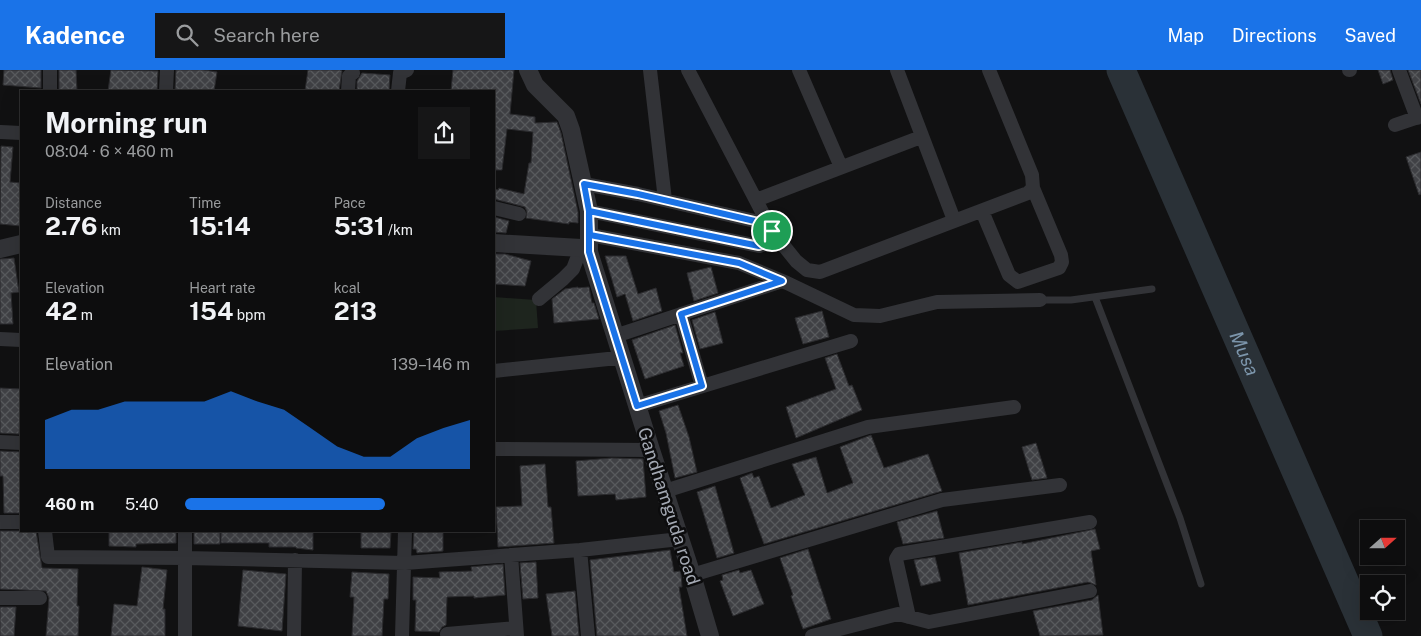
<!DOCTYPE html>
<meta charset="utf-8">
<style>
body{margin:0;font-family:"Public Sans",sans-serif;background:#161617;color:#f1f3f6;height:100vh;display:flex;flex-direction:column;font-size:19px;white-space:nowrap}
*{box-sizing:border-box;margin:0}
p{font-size:16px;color:#9a9c9e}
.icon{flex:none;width:28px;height:28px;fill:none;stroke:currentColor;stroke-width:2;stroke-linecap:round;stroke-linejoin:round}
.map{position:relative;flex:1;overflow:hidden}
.side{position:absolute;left:20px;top:20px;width:475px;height:442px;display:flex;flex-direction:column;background:#0d0d0e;border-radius:0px;box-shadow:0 5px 20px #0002,0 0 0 1px #2d2d2e}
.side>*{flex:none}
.needle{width:32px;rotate:69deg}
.controls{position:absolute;left:1360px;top:450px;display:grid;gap:10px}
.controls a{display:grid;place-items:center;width:45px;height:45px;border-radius:0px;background:#0d0d0e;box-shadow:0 5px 20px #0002,0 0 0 1px #2d2d2e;font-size:25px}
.pin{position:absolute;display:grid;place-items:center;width:42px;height:42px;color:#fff;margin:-21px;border:2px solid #fff;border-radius:50%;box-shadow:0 1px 5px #0007}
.round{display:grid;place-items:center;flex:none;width:52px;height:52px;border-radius:0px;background:#161617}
.summary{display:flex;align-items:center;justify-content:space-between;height:85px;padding:0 25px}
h1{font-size:28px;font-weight:700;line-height:38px}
.metrics{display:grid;grid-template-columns:repeat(3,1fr);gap:8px;height:85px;padding:5px 25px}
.metrics div{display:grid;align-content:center}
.metrics b{font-size:25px;font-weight:700}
.metrics small{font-size:14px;font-weight:400}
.metrics p{font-size:14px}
.chart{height:140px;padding:10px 25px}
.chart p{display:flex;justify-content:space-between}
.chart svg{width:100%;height:90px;margin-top:5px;fill:#1a73e8;opacity:.7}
ul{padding:0 25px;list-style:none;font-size:16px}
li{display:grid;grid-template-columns:80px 60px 1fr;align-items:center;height:38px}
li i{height:12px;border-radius:6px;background:#1a73e8}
header{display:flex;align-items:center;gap:30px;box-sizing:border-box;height:70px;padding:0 25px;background:#1a73e8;color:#fff}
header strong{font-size:24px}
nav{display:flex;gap:28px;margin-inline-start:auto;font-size:18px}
.search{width:350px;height:45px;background:#161617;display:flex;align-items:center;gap:12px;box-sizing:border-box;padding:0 18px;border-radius:0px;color:#9a9c9e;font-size:19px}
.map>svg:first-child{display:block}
.park{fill:#1e251e}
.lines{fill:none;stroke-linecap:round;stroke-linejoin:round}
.river{stroke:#2a3137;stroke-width:29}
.building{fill:url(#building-cross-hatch);stroke:#2b2b2e}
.service{stroke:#323337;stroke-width:7}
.minor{stroke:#323337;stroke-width:14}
.tertiary{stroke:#323337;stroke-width:18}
.route-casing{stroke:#fff;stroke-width:10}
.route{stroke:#1a73e8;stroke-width:6}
.labels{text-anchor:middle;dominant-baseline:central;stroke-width:5;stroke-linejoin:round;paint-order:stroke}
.street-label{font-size:18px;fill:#a3a8b2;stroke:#0c0c0d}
.water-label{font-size:19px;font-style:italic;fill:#7c95ab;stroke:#0c0c0d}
</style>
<header>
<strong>Kadence</strong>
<div class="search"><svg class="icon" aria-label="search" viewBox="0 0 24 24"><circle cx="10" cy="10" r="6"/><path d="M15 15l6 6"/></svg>Search here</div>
<nav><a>Map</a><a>Directions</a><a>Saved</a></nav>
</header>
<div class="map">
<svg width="1421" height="566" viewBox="0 0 1421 566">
<defs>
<pattern id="building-cross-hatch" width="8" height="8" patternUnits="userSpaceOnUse" patternTransform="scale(1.25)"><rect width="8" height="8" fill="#404145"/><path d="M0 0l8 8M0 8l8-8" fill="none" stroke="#585a5d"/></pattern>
</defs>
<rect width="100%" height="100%" fill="#111112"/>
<path class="park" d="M494 227 536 230 538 258 494 261Z"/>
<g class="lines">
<path class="river" id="s1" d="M1121 0 1368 566"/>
</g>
<path class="building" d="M4 0H41V18L3 15Z
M59 0H76L77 21H61L59 20Z
M111 0 158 1 157 21H108Z
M176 0H203L217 2 214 21 175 20Z
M308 0H340L342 1 339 21H305Z
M453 0H514L510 44 535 47V53L557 52 561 63 578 142V153L569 152V154L526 148 527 142 525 137 494 129V119L498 120 499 118 524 124 529 93H531L533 62 507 59 502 100H494V21H451Z
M1378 0H1390L1393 10 1383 14Z
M1408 0H1421V34Z
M362 3 390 5 389 21H357V11Z
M1 76 13 77 10 112 21 113V156L0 154Z
M1421 82V124L1419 125 1406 87Z
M494 147 509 151 506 163 494 162Z
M494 184H505L531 191 525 216 494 214Z
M605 186H626L638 224 656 218 662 241 633 251 625 224 617 227Z
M14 188 19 222 11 223 13 254H0V189Z
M711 197 718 223 694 231 687 203Z
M578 217V218L589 217 592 233H594L599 249 554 253 552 229 565 219Z
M822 241 829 267 803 274 795 248Z
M715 242 723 273 700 279 692 250Z
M675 255 683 283H680L684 296 645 309 632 270Z
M837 284 849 316 852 315 862 340 796 368 786 337 836 319 825 288Z
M0 318 21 319 19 364 0 363Z
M678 335 689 367 697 402 675 408 666 363 659 341Z
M871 365 884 398 928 384 942 421 764 474 740 408 752 403 754 408 759 406 771 438 805 425 792 394 816 387 827 423 853 413 840 377Z
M1036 373 1047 408 1032 410 1022 377Z
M0 381 21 382V443H4L3 406H0Z
M612 388 643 389 646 427 616 430 615 424 578 426 576 391Z
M545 394 548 437H551L554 473 498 477 496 437 522 436 520 396Z
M715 416 734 483 717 488 697 422Z
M937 441 944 468 903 474 897 452Z
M1095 459 1100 479 1091 481 1096 515 1088 512 968 535 959 483 1022 472V474Z
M0 461H36L42 498 78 499 77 536H79L78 566H46L49 528 46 521 0 519Z
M109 461H176V473L136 474V477L109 476Z
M194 461H220V474H194Z
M221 461H313V480L296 478V477H269V473H221Z
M361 461H391L390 478H361Z
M414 461H443V481L417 483 416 479H413Z
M808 479 831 549 803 559 791 526 793 525 780 488Z
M670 480 674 502 680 501 681 504 682 517H679L687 566H597L590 490Z
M935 487 941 511 921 516 914 490Z
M536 492 538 528 523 529 520 493Z
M503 494 505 525 474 528V526L447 527 446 555 442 557 439 562 415 561 416 530H413V507L440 508 439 502 472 501 471 497Z
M142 497 167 500 163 539H165V566H111L114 534 137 536Z
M243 500 286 504 282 561 238 556Z
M739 500 740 503 751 500 764 534 733 546 720 511 723 510 722 505Z
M352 502 389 504 388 529H384L382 566H352L354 527H350Z
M575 521 579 566H552L546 524Z
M1098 525 1103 565 1040 566 1033 541 1092 530Z
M0 537H16L14 566H0Z"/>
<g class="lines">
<path class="service" d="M1095 227 1180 448 1201 514
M1040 230H1071L1152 219"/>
<path class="minor" d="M50 0V21
M650 0 665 130
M688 0 772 161 796 191 807 200 820 202 1028 123 1033 118 1032 105 989 0
M799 0 841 97
M897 0 954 150
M1349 0H1350
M1399 0 1417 48
M166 21 167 0
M348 21 349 6 353 3
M398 21 400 3 407 0
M1395 55 1421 46
M1 62 21 63
M584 114 638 124 759 152 772 161 768 173 759 176 589 141
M756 130 921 67
M494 138 519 144
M982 141 1009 205 1018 212 1059 198 1062 192 1061 185 1033 118
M590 165 739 193 787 213 854 245 880 246 937 232 1040 230
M539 229 563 209 573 199 581 178
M681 244 702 316
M615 266 782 211
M0 269 21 270
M494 301 608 289H623
M637 336 851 271
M0 372 21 373
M494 379 651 380
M665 421 868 357 1014 337
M0 452H21
M45 461 48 487 185 488 405 493 580 480 680 469
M185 461V566
M580 480 588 566
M511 485 517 566
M692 505 942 430 1060 415
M0 528H40
M909 547 896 489 899 484 1090 452
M447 564 516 558
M294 566 295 490
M402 566 405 461
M812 566 898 544 929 552 1090 521"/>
<path class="tertiary" d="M528 0 535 15 566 46 571 60 589 141V182L651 380 692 505 710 566
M494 173 581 178 589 182
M0 179 21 174"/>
</g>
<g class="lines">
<defs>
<path id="route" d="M772 161 768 173 759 176 589 141V182L637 336 702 316 681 244 782 211 739 193 590 165 589 141 584 114 638 124 759 152 772 161"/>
</defs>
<use href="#route" class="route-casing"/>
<use href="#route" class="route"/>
</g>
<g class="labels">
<g class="street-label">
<text transform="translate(669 436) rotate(72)">Gandhamguda road</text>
</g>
<g class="water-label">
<text stroke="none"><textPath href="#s1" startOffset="309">Musa</textPath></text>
</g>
</g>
</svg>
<div class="controls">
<a><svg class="needle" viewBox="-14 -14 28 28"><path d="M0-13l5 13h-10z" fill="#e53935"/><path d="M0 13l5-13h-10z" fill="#9a9c9e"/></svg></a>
<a><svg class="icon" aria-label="locate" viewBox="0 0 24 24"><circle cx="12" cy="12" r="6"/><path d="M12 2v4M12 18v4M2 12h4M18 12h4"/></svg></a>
</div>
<div class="pin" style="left:772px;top:161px;background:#1e9e55"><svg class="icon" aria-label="arrive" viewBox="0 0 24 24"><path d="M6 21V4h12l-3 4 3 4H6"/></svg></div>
<section class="side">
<div class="summary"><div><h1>Morning run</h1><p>08:04 · 6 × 460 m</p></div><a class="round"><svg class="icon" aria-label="share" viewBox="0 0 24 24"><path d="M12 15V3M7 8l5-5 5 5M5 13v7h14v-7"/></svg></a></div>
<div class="metrics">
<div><p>Distance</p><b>2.76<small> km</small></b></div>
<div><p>Time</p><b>15:14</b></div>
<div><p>Pace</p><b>5:31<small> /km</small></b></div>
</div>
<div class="metrics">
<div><p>Elevation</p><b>42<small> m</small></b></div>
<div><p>Heart rate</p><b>154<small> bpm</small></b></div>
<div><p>kcal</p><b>213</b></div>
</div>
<div class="chart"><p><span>Elevation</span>139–146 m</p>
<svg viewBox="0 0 160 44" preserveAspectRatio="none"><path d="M0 44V20L10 15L20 15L30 11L40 11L50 11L60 11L70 6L80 11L90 15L100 24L110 33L120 38L130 38L140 29L150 24L160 20V44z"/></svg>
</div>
<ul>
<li><b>460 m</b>5:40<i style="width:70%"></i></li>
</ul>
</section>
</div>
